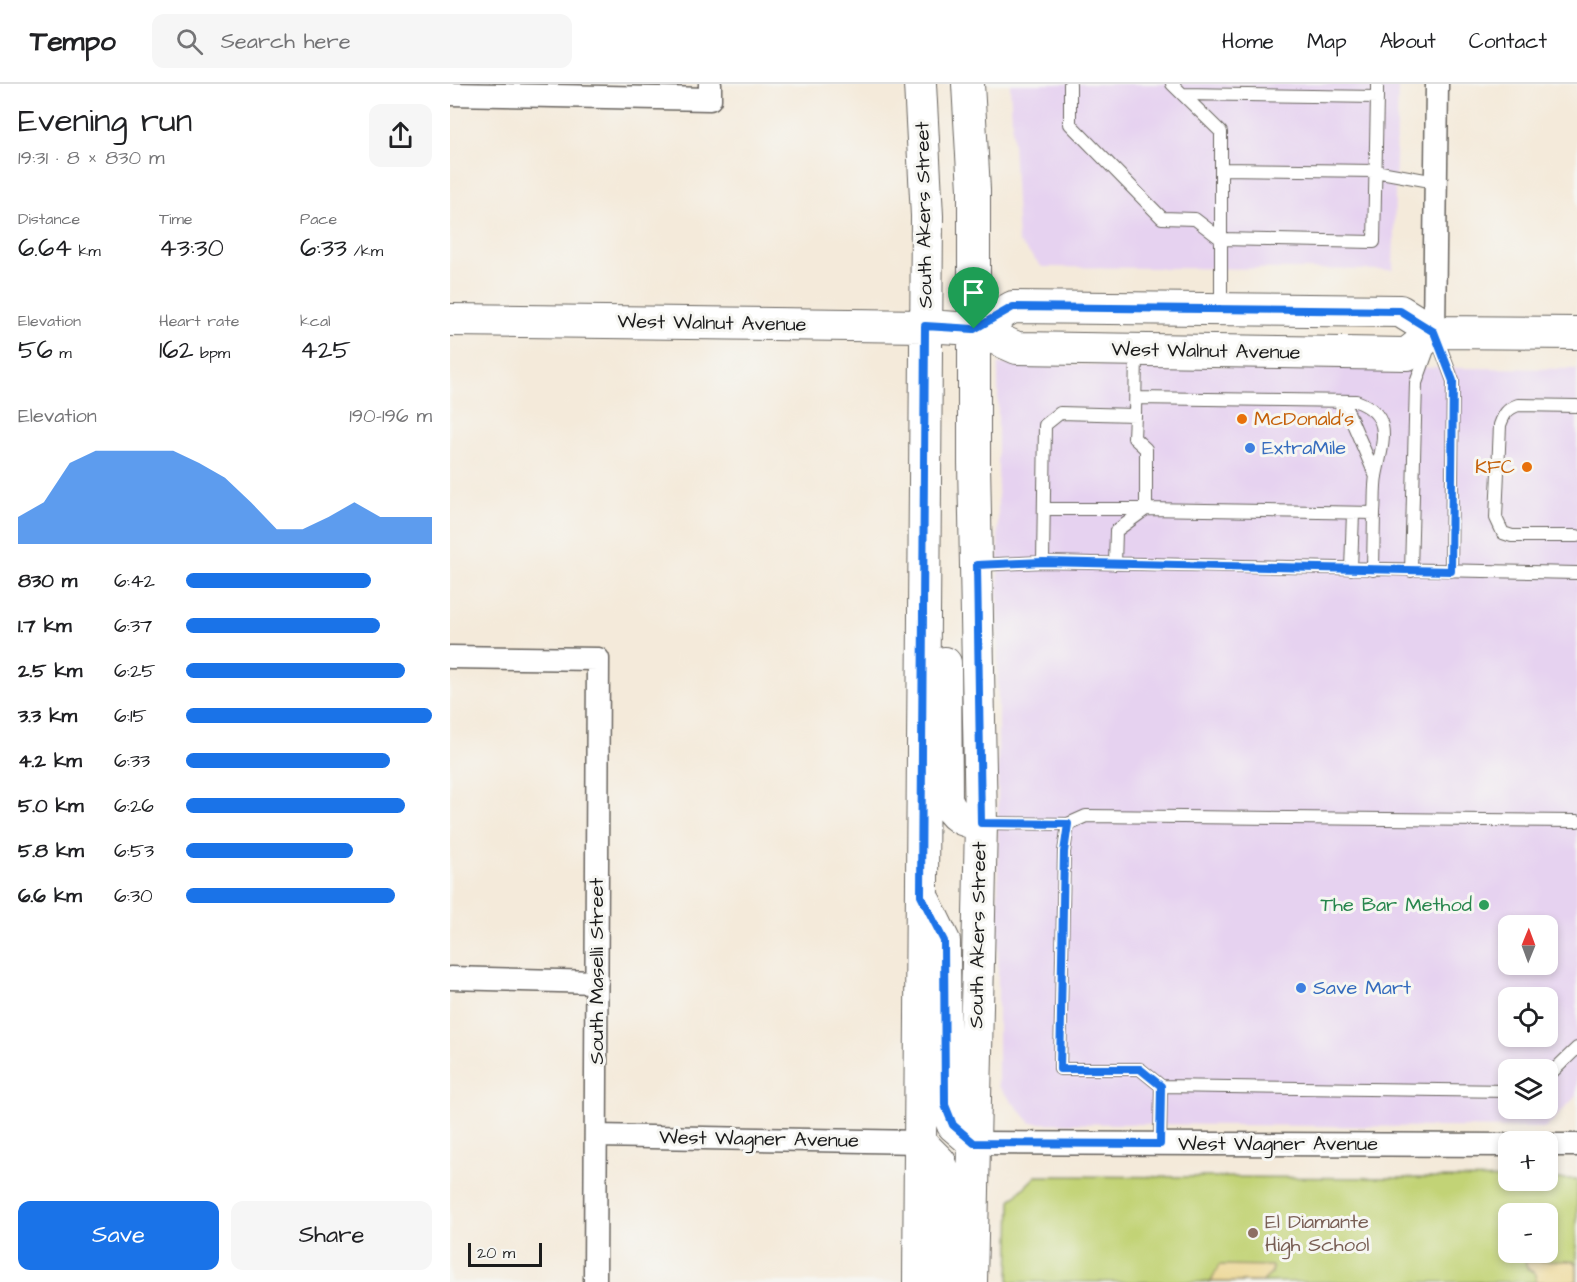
<!DOCTYPE html>
<meta charset="utf-8">
<style>
body{margin:0;font-family:"Architects Daughter",sans-serif;background:#f6f6f6;color:#202124;height:100vh;display:flex;flex-direction:column;font-size:22px;white-space:nowrap}
*{box-sizing:border-box;margin:0}
p{font-size:20px;color:#757577}
.icon{flex:none;width:33px;height:33px;fill:none;stroke:currentColor;stroke-width:2;stroke-linecap:round;stroke-linejoin:round}
.map{position:relative;flex:1;overflow:hidden}
.details{display:flex;flex-direction:column;background:#fff;width:450px}
.details>*{flex:none}
.needle{width:39px;rotate:1deg}
.buttons{position:absolute;left:1048px;top:831px;display:grid;gap:12px}
.buttons a{display:grid;place-items:center;width:60px;height:60px;border-radius:12px;background:#fff;box-shadow:0 3px 9px #0003;font-size:30px}
.scale{position:absolute;left:18px;bottom:15px;width:74px;box-sizing:border-box;padding-left:6px;border:3px solid #1c1c1c;border-top:0;font-size:16px;line-height:21px;white-space:nowrap;color:#1c1c1c;-webkit-text-stroke:4px #f6f6f2;paint-order:stroke}
.pin{position:absolute;display:grid;place-items:center;width:51px;height:51px;color:#fff;margin:-62px -26px;border-radius:50% 50% 50% 0;rotate:-45deg;box-shadow:0 0 6px #0007}
.pin .icon{rotate:45deg}
.round{display:grid;place-items:center;flex:none;width:63px;height:63px;border-radius:12px;background:#f6f6f6}
.overview{display:flex;align-items:center;justify-content:space-between;height:102px;padding:0 18px}
h1{font-size:33px;font-weight:600;line-height:45px}
.metrics{display:grid;grid-template-columns:repeat(3,1fr);gap:9px;height:102px;padding:6px 18px}
.metrics div{display:grid;align-content:center}
.metrics b{font-size:26px;font-weight:600}
.metrics small{font-size:16px;font-weight:400}
.metrics p{font-size:16px}
.chart{height:168px;padding:12px 18px}
.chart p{display:flex;justify-content:space-between}
.chart svg{width:100%;height:108px;margin-top:6px;fill:#1a73e8;opacity:.7}
.primary-button{display:flex;gap:12px;margin-top:auto;padding:12px 18px}
.primary-button a{flex:1;height:69px;border-radius:12px;background:#1a73e8;color:#fff;font-size:24px;font-weight:600;line-height:69px;text-align:center}
.primary-button a+a{background:#f6f6f6;color:#202124}
ul{padding:0 18px;list-style:none;font-size:20px}
li{display:grid;grid-template-columns:96px 72px 1fr;align-items:center;height:45px}
li i{height:15px;border-radius:8px;background:#1a73e8}
header{display:flex;align-items:center;gap:36px;box-sizing:border-box;height:84px;padding:0 30px;background:#fff;border-bottom:2px solid #e0e0e0}
header strong{font-size:28px}
nav{display:flex;gap:33px;margin-inline-start:auto;font-size:21px}
.search{width:420px;height:54px;background:#f6f6f6;display:flex;align-items:center;gap:15px;box-sizing:border-box;padding:0 21px;border-radius:12px;color:#757577;font-size:22px}
main{display:flex;flex:1;min-height:0}
.map>svg:first-child{display:block}
.built{fill:#e6d2f0;fill-rule:evenodd}
.green{fill:#c2d376;stroke:#6f7849;stroke-width:1.5;fill-rule:evenodd}
.sand{fill:#eeda9e;stroke:#857b5d;stroke-width:1.5}
.lines{fill:none;stroke-linecap:round;stroke-linejoin:round}
.lane-casing{stroke:#68645e;stroke-width:14}
.street-casing{stroke:#68645e;stroke-width:25}
.secondary-casing{stroke:#68645e;stroke-width:34}
.lane{stroke:#fff;stroke-width:12}
.street{stroke:#fff;stroke-width:22}
.secondary{stroke:#fff;stroke-width:32}
.route-casing{stroke:#fff;stroke-width:12}
.route{stroke:#1a73e8;stroke-width:8}
.food-dot{fill:#e8710a;stroke:#f6f6f2;stroke-width:2}
.shop-dot{fill:#3f7fe0;stroke:#f6f6f2;stroke-width:2}
.leisure-dot{fill:#2e9e5b;stroke:#f6f6f2;stroke-width:2}
.education-dot{fill:#8d6e63;stroke:#f6f6f2;stroke-width:2}
.labels{text-anchor:middle;dominant-baseline:central;stroke-width:6;stroke-linejoin:round;paint-order:stroke}
.street-label{font-size:20px;fill:#1c1c1c;stroke:#f6f6f2}
.food-label{font-size:20px;fill:#c56008;stroke:#f6f6f2;text-anchor:start}
.shop-label{font-size:20px;fill:#366cbe;stroke:#f6f6f2;text-anchor:start}
.leisure-label{font-size:20px;fill:#27864d;stroke:#f6f6f2;text-anchor:end}
.education-label{font-size:20px;fill:#785e54;stroke:#f6f6f2;text-anchor:start}
</style>
<header>
<strong>Tempo</strong>
<div class="search"><svg class="icon" aria-label="search" viewBox="0 0 24 24"><circle cx="10" cy="10" r="6"/><path d="M15 15l6 6"/></svg>Search here</div>
<nav><a>Home</a><a>Map</a><a>About</a><a>Contact</a></nav>
</header>
<main>
<section class="details">
<div class="overview"><div><h1>Evening run</h1><p>19:31 · 8 × 830 m</p></div><a class="round"><svg class="icon" aria-label="share" viewBox="0 0 24 24"><path d="M12 15V3M7 8l5-5 5 5M5 13v7h14v-7"/></svg></a></div>
<div class="metrics">
<div><p>Distance</p><b>6.64<small> km</small></b></div>
<div><p>Time</p><b>43:30</b></div>
<div><p>Pace</p><b>6:33<small> /km</small></b></div>
</div>
<div class="metrics">
<div><p>Elevation</p><b>56<small> m</small></b></div>
<div><p>Heart rate</p><b>162<small> bpm</small></b></div>
<div><p>kcal</p><b>425</b></div>
</div>
<div class="chart"><p><span>Elevation</span>190–196 m</p>
<svg viewBox="0 0 160 44" preserveAspectRatio="none"><path d="M0 44V33L10 27L20 11L30 6L40 6L50 6L60 6L70 11L80 17L90 27L100 38L110 38L120 33L130 27L140 33L150 33L160 33V44z"/></svg>
</div>
<ul>
<li><b>830 m</b>6:42<i style="width:75%"></i></li>
<li><b>1.7 km</b>6:37<i style="width:79%"></i></li>
<li><b>2.5 km</b>6:25<i style="width:89%"></i></li>
<li><b>3.3 km</b>6:15<i style="width:100%"></i></li>
<li><b>4.2 km</b>6:33<i style="width:83%"></i></li>
<li><b>5.0 km</b>6:26<i style="width:89%"></i></li>
<li><b>5.8 km</b>6:53<i style="width:68%"></i></li>
<li><b>6.6 km</b>6:30<i style="width:85%"></i></li>
</ul>
<div class="primary-button"><a>Save</a><a>Share</a></div>
</section>
<div class="map">
<svg width="1127" height="1198" viewBox="0 0 1127 1198">
<rect width="100%" height="100%" fill="#f6f6f2"/>
<filter id="ink" filterUnits="userSpaceOnUse"><feTurbulence type="fractalNoise" baseFrequency=".0167" numOctaves="2"/><feDisplacementMap in="SourceGraphic" scale="12" xChannelSelector="R" yChannelSelector="G"/><feConvolveMatrix kernelMatrix="1 2 1 2 8 2 1 2 1" color-interpolation-filters="sRGB"/></filter>
<filter id="wash" filterUnits="userSpaceOnUse"><feTurbulence type="fractalNoise" baseFrequency=".008" numOctaves="4" result="noise"/><feDisplacementMap in="SourceGraphic" scale="24" xChannelSelector="R" yChannelSelector="G"/><feGaussianBlur stdDeviation="1.35" result="paint"/><feColorMatrix in="noise" values="0 0 0 0 0 0 0 0 0 0 0 0 0 0 0 0 0 1.4 0 .05"/><feComposite in="paint" operator="in"/></filter>
<g filter="url(#wash)">
<rect width="100%" height="100%" fill="#f4eada"/>
<path class="built" d="M560 0H948L943 186 592 183 568 157Z
M548 280 1127 285V1011L1096 1044 581 1039 548 1002ZM1059 842H1098V880H1059ZM1059 914H1098V952H1059ZM1059 986H1098V1024H1059Z"/>
<path class="green" d="M586 1092 1127 1095V1198H559L561 1116ZM1059 1130H1098V1168H1059Z"/>
<path class="sand" d="M1122 1177 1127 1180V1198H1086V1190L1077 1184 1075 1178Z
M769 1181 822 1182V1189L812 1198H761Z"/>
</g>
<g filter="url(#ink)">
<g class="lines">
<defs>
<path id="lane" d="M620 0V40L712 134 745 135 771 155 924 158 927 13 732 10
M722 0 771 48V224
M927 13V0
M771 85 925 87 986 98
M985 249 1003 297 1001 487
M888 317 898 328 926 393
M1127 322 1068 321C1057 325 1054 330 1050 341L1046 434 1053 449 1062 452H1127
M594 425H696V365L684 354 685 331
M593 478 595 341 610 329 685 331 686 266
M665 480 666 447 696 425 924 429C925 417 924 404 926 392 932 360 945 331 906 317L686 314
M527 481 593 478 1127 489
M901 485 903 429
M923 486 924 429
M961 487 966 299 979 263
M532 739 618 740 636 732 1127 737
M618 740 614 768 610 985H690L711 1002 1059 1007
M1098 992 1127 964
M710 1060 711 1002"/>
<path id="street" d="M0 10 260 15V0
M984 248 987 0
M0 573 148 575 145 1198
M0 894 147 898
M147 1052 470 1058
M524 1059 1059 1061
M1098 1061H1127"/>
<path id="secondary" d="M518 0 524 106V379L531 739 521 1198
M0 236 475 242 524 245 567 264 957 270 984 248
M524 245 563 223 950 227 984 248 1127 249
M495 579 496 715C502 733 513 738 531 739
M475 818 494 857 495 1021 503 1041 524 1059
M470 1058 490 1078 497 1096 498 1198
M469 1198 477 132 470 0"/>
</defs>
<use href="#lane" class="lane-casing"/>
<use href="#street" class="street-casing"/>
<use href="#secondary" class="secondary-casing"/>
<use href="#lane" class="lane"/>
<use href="#street" class="street"/>
<use href="#secondary" class="secondary"/>
</g>
</g>
<g class="lines" filter="url(#ink)">
<defs>
<path id="route" d="M563 223 950 227 984 248 1003 297 1001 487 593 478 527 481 531 739 618 740 614 768 610 985H690L711 1002 710 1060 524 1059 503 1041 495 1021 494 857 471 812 475 242 524 245Z"/>
</defs>
<use href="#route" class="route-casing"/>
<use href="#route" class="route"/>
</g>
<g class="food-dot">
<circle cx="792" cy="335" r="6"/>
<circle cx="1077" cy="383" r="6"/>
</g>
<g class="shop-dot">
<circle cx="800" cy="364" r="6"/>
<circle cx="851" cy="904" r="6"/>
</g>
<circle class="leisure-dot" cx="1034" cy="821" r="6"/>
<circle class="education-dot" cx="803" cy="1149" r="6"/>
<g class="labels">
<g class="street-label">
<text transform="translate(474 131) rotate(-91)">South Akers Street</text>
<text transform="translate(262 239) rotate(1)">West Walnut Avenue</text>
<text transform="translate(756 267) rotate(1)">West Walnut Avenue</text>
<text transform="translate(528 851) rotate(-89)">South Akers Street</text>
<text transform="translate(147 887) rotate(-90)">South Maselli Street</text>
<text transform="translate(309 1055) rotate(1)">West Wagner Avenue</text>
<text x="828" y="1060">West Wagner Avenue</text>
</g>
<g class="food-label">
<text x="804" y="335">McDonald's</text>
<text x="1065" y="383" text-anchor="end">KFC</text>
</g>
<g class="shop-label">
<text x="812" y="364">ExtraMile</text>
<text x="863" y="904">Save Mart</text>
</g>
<g class="leisure-label">
<text x="1022" y="821">The Bar Method</text>
</g>
<g class="education-label">
<text x="815" y="1138">El Diamante<tspan x="815" dy="23">High School</tspan></text>
</g>
</g>
</svg>
<div class="buttons">
<a><svg class="needle" viewBox="-14 -14 28 28"><path d="M0-13l5 13h-10z" fill="#e53935"/><path d="M0 13l5-13h-10z" fill="#757577"/></svg></a>
<a><svg class="icon" aria-label="locate" viewBox="0 0 24 24"><circle cx="12" cy="12" r="6"/><path d="M12 2v4M12 18v4M2 12h4M18 12h4"/></svg></a>
<a><svg class="icon" aria-label="layers" viewBox="0 0 24 24"><path d="M12 4l9 5-9 5-9-5zM3 14l9 5 9-5"/></svg></a>
<a>+</a>
<a>−</a>
</div>
<div class="scale">20 m</div>
<div class="pin" style="left:524px;top:245px;background:#1e9e55"><svg class="icon" aria-label="arrive" viewBox="0 0 24 24"><path d="M6 21V4h12l-3 4 3 4H6"/></svg></div>
</div>
</main>
